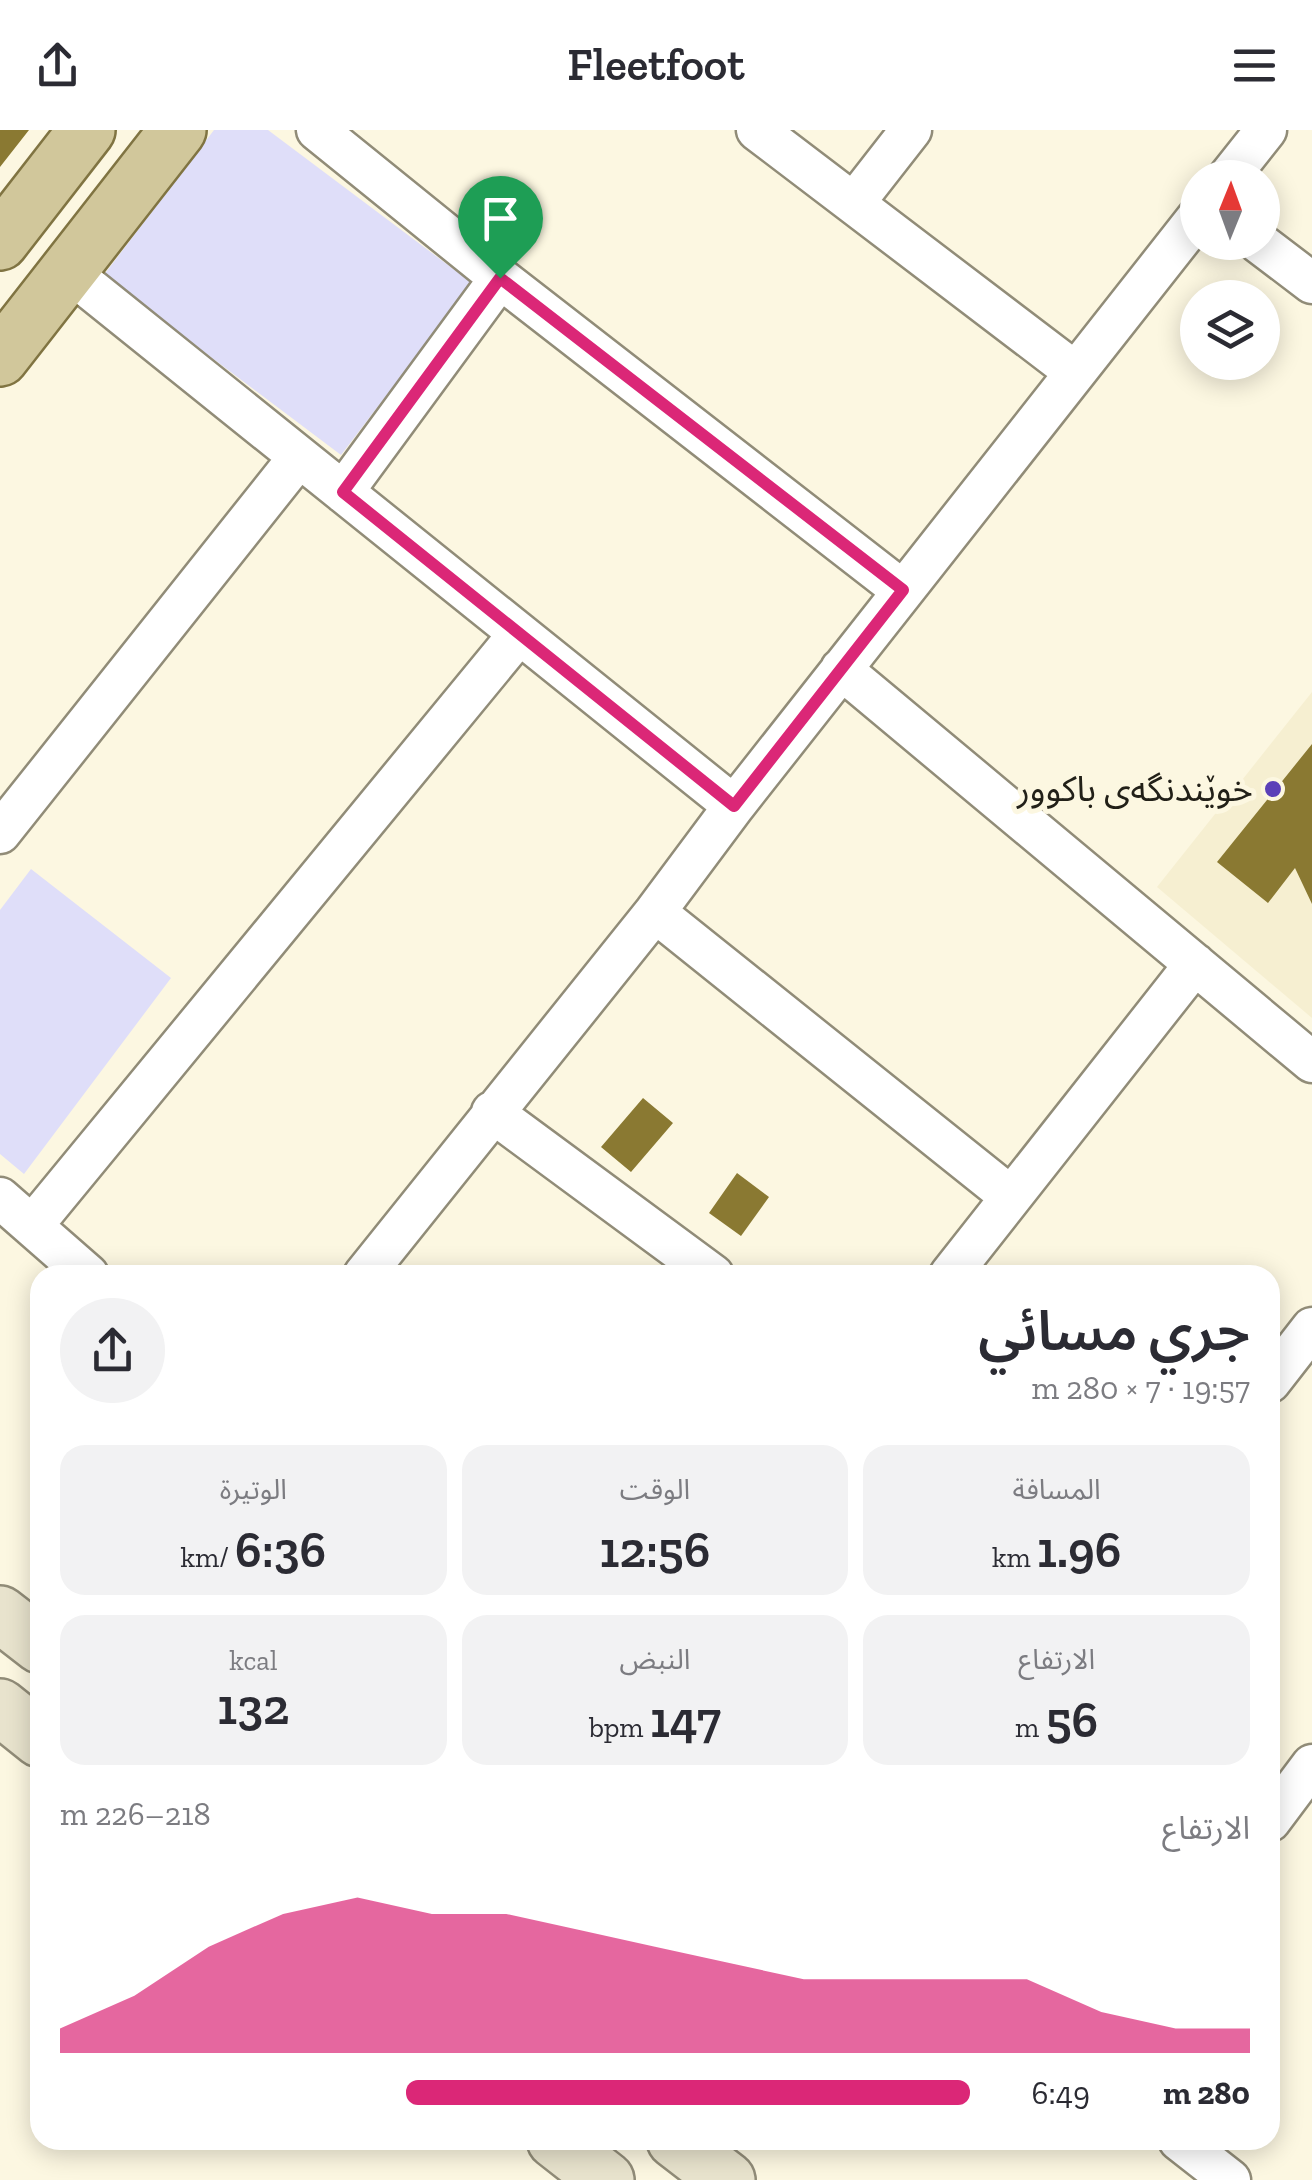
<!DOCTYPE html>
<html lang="ar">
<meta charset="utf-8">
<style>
body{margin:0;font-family:"Zilla Slab","Noto Sans Arabic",serif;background:#f2f2f3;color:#2b2b33;direction:rtl;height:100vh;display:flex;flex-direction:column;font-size:38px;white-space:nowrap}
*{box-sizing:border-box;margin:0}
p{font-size:32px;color:#7c7c81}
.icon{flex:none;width:55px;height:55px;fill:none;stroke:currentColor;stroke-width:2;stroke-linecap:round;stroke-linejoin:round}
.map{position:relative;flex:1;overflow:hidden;direction:ltr}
.details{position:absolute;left:30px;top:1135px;width:1250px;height:885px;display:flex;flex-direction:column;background:#fff;border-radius:30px;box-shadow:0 5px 25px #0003;direction:rtl}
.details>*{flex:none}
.needle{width:65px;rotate:1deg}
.fabs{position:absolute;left:1180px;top:30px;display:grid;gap:20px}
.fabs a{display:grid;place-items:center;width:100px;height:100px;border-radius:50%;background:#fff;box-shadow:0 5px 25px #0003;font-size:50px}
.pin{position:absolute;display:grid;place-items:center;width:85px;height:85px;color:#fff;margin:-102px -42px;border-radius:50% 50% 50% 0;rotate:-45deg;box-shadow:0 0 10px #0007}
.pin .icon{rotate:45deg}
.round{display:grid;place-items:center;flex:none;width:105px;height:105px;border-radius:52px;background:#f2f2f3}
.headline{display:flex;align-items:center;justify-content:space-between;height:170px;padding:0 30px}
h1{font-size:55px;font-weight:600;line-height:75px}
.metrics{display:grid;grid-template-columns:repeat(3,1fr);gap:15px;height:170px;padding:10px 30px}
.metrics div{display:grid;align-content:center;border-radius:25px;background:#f2f2f3;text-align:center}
.metrics b{font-size:50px;font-weight:600}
.metrics small{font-size:28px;font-weight:400}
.metrics p{font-size:28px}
.chart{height:280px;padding:20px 30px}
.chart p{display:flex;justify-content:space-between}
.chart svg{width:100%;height:180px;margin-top:10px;fill:#db2777;opacity:.7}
ul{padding:0 30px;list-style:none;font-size:32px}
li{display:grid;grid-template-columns:160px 120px 1fr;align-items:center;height:75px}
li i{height:25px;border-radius:12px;background:#db2777}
header{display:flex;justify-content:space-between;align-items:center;height:130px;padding:0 30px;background:#fff;font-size:45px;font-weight:600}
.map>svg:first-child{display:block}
.built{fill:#f6efd1}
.green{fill:#dfdef9}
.building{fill:#8a7932}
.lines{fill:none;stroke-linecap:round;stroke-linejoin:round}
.street-casing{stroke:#918c78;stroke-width:45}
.secondary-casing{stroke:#918c78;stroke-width:60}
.primary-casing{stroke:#807442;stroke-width:60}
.street{stroke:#fff;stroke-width:40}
.secondary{stroke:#e8e3cd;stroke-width:55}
.primary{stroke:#d1c79b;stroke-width:55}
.route-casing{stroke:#fff;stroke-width:20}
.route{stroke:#db2777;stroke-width:12}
.poi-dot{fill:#5b40b8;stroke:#fcf7e1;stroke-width:4}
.labels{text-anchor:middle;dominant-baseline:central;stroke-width:10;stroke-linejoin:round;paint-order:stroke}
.poi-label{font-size:35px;fill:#222018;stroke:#fcf7e1;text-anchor:end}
</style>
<header><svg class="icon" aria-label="menu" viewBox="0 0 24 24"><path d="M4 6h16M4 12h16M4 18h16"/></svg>Fleetfoot<svg class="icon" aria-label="share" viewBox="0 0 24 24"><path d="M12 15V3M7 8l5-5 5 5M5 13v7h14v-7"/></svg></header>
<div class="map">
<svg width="1312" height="2050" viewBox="0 0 1312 2050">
<rect width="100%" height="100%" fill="#fcf7e1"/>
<path class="built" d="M1312 562V888L1157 757Z"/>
<path class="green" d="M214 0H268L472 153 341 325 103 146Z
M31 739 171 848 24 1044 0 1024V780Z"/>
<path class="building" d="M0 0H29L0 37Z
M1312 614V774L1295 738 1268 773 1217 732Z
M643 968 673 993 631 1042 601 1017Z
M737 1043 769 1067 741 1106 709 1083Z"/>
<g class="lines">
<defs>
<path id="street" d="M317 0 500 148 903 461
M757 0 1075 242
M1228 48 1266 0
M854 73 911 0
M1258 112 1312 153
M68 141 734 676
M343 362 500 148
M841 539 1312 932
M0 703 299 327
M655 782 1011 1067
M492 982 713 1145
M0 1068 88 1145
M32 1096 519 504
M364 1145 655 782 734 676 1198 87
M950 1145 1195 834
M1270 1252 1312 1198
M1270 1691 1312 1635
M1179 2010 1230 2050"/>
<path id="secondary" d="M0 1484 40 1515
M0 1577 40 1609
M555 2010 606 2050
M675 2010 727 2050"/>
<path id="primary" d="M0 112 87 0
M0 228 178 0"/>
</defs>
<use href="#street" class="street-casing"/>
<use href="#secondary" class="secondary-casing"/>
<use href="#primary" class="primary-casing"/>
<use href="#street" class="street"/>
<use href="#secondary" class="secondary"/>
<use href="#primary" class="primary"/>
</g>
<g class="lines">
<defs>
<path id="route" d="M500 148 903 460 734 676 343 362Z"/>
</defs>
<use href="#route" class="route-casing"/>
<use href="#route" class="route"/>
</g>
<circle class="poi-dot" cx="1273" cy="659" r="10"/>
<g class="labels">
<g class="poi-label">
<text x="1253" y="659">خوێندنگەی باکوور</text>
</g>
</g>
</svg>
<div class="fabs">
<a><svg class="needle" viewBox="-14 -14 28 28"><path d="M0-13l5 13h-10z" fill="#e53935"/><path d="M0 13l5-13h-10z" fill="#7c7c81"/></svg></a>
<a><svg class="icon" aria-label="layers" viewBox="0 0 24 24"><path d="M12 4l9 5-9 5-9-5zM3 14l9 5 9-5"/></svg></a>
</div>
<div class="pin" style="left:500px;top:148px;background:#1e9e55"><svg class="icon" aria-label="arrive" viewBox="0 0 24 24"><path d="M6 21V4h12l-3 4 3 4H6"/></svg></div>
<section class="details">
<div class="headline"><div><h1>جري مسائي</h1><p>19:57 · 7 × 280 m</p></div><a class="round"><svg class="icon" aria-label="share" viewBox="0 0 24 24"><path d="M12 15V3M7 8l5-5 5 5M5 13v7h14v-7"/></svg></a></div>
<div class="metrics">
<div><p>المسافة</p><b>1.96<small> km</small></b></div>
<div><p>الوقت</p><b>12:56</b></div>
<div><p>الوتيرة</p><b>6:36<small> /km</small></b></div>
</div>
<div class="metrics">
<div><p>الارتفاع</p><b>56<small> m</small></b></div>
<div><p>النبض</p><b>147<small> bpm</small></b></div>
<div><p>kcal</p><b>132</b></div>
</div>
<div class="chart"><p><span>الارتفاع</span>218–226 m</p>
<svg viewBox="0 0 160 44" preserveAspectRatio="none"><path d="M0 44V38L10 30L20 18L30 10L40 6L50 10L60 10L70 14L80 18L90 22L100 26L110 26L120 26L130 26L140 34L150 38L160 38V44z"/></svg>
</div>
<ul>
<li><b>280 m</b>6:49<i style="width:62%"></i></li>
</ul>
</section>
</div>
